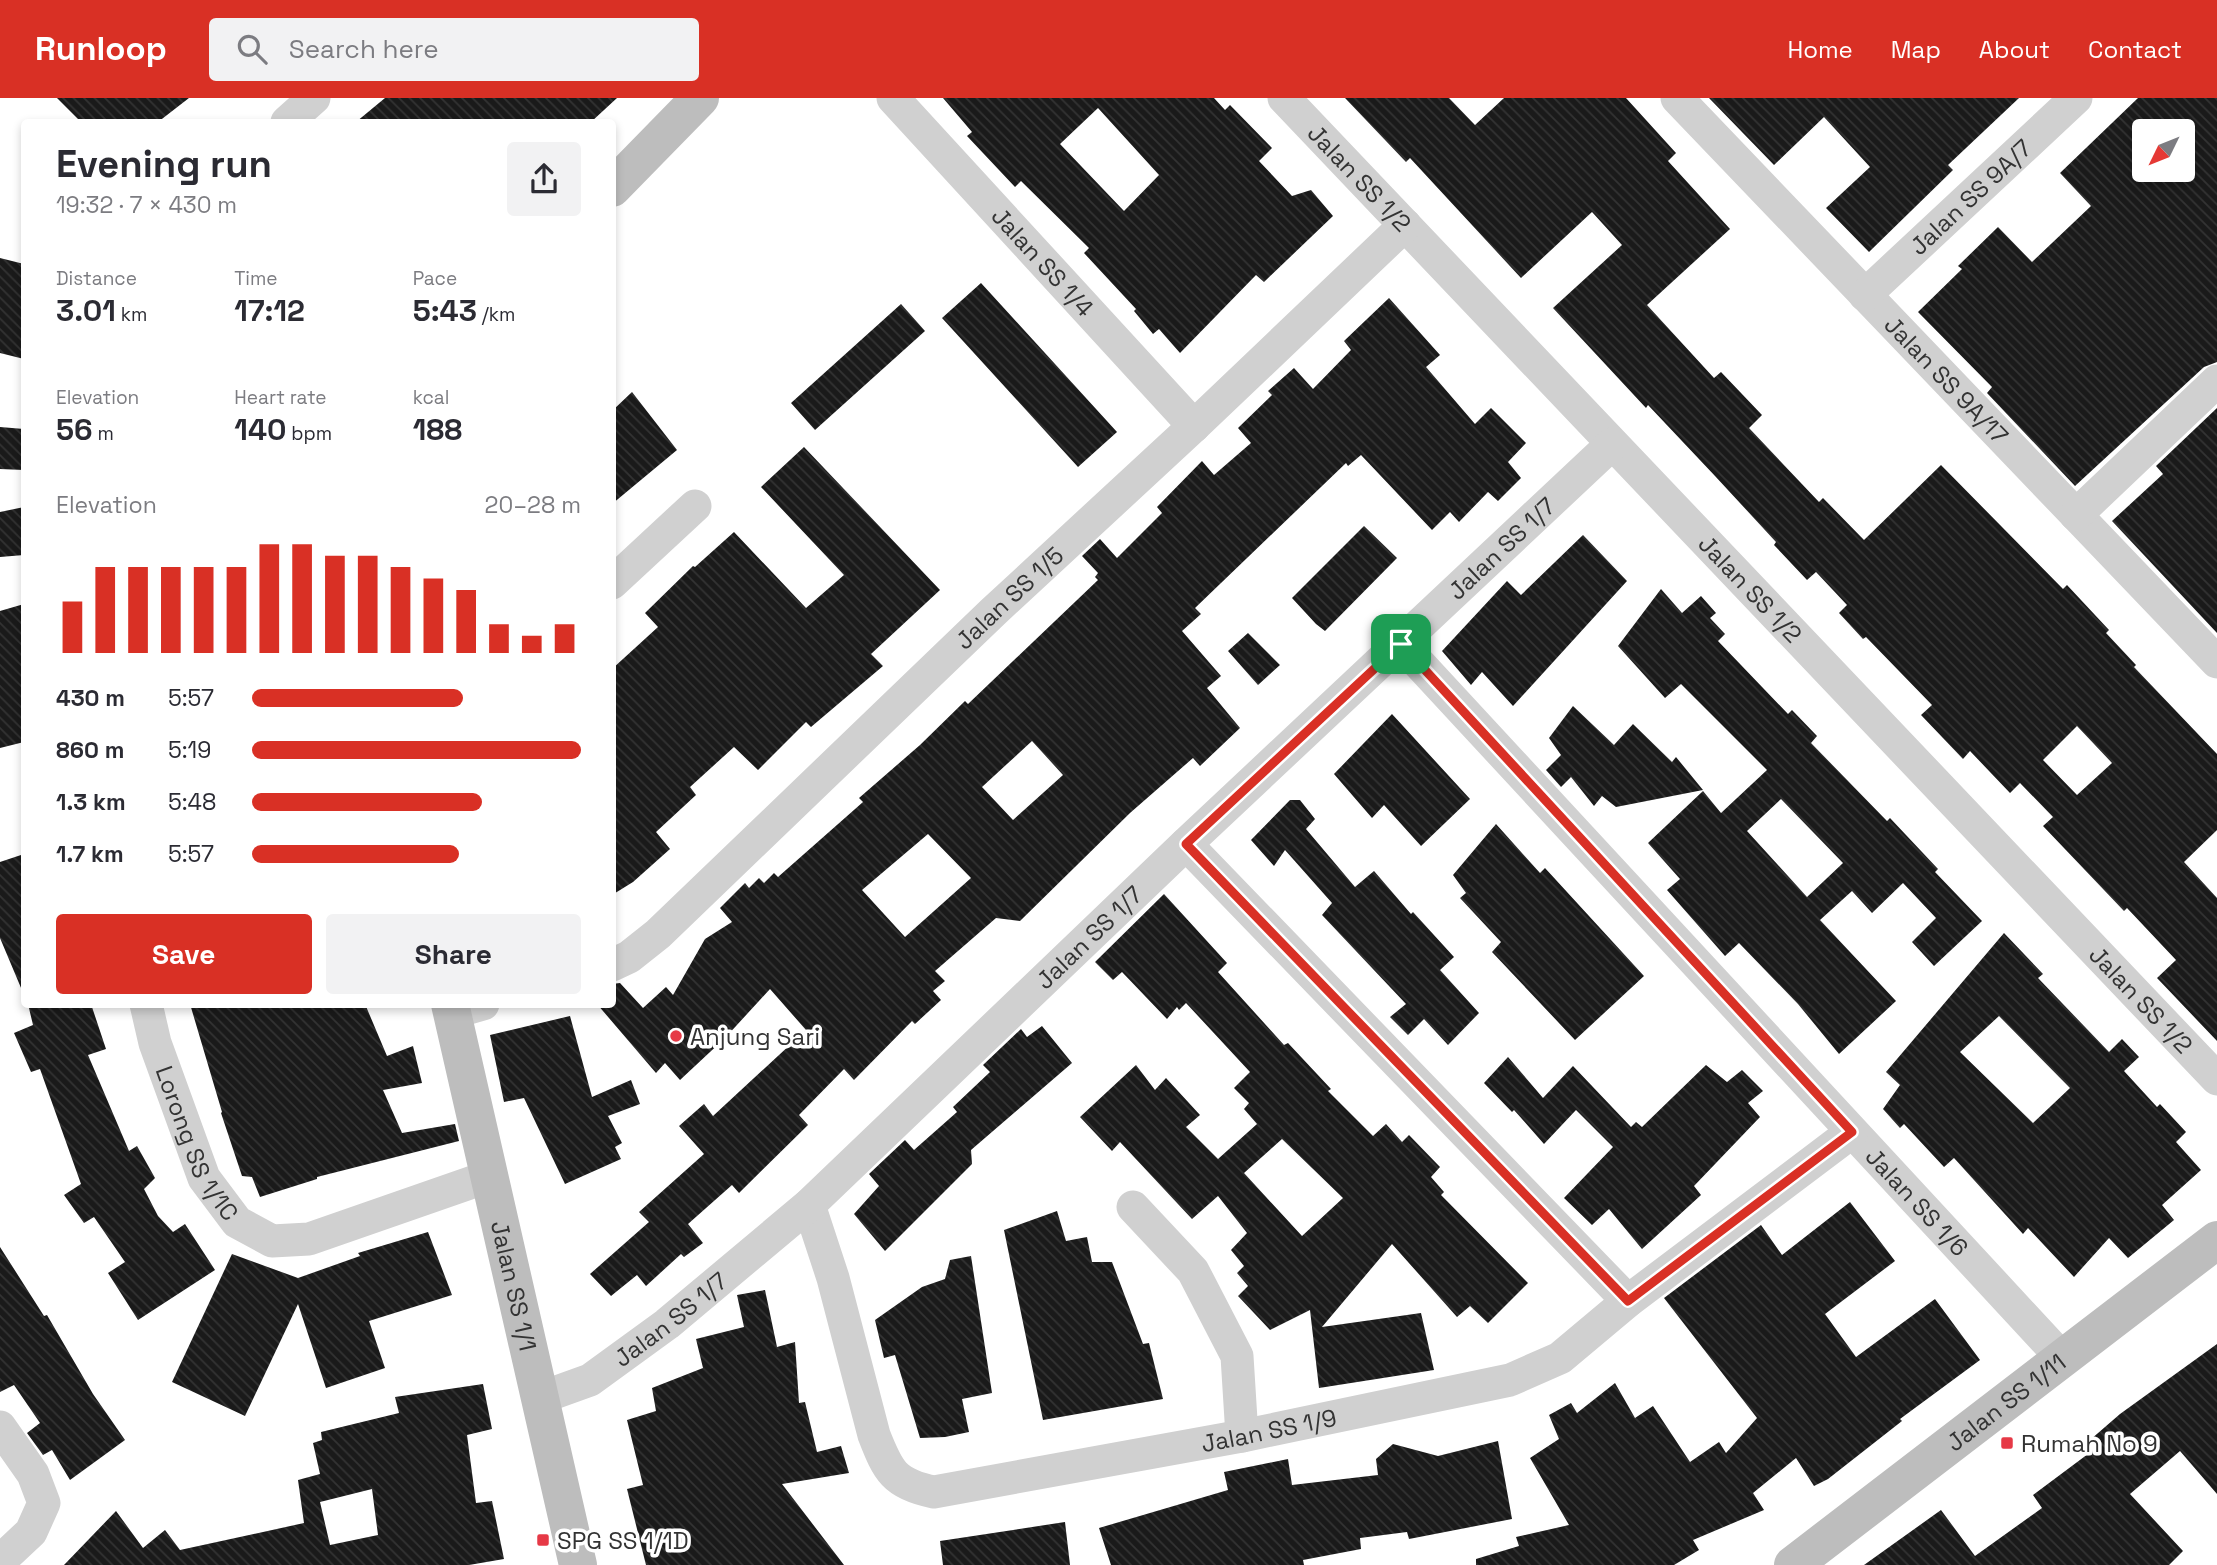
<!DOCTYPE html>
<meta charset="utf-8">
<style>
body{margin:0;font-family:"Space Grotesk",sans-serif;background:#f2f2f3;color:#2b2b33;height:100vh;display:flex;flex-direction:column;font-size:26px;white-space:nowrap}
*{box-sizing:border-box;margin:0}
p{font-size:23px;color:#7c7c81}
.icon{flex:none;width:38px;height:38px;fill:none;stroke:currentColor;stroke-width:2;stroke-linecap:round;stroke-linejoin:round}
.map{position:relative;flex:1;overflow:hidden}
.sheet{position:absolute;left:21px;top:21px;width:595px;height:889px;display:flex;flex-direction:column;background:#fff;border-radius:7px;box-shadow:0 4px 10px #0003}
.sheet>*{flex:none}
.needle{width:46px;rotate:227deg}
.fabs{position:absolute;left:2132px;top:21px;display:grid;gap:14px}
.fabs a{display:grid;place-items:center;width:63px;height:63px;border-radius:7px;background:#fff;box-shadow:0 4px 10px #0003;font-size:35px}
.pin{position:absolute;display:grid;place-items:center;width:60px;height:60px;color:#fff;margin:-30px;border-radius:14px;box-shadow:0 4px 10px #0006}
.round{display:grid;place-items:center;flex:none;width:74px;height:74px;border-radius:7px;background:#f2f2f3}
.summary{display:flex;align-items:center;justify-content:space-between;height:119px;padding:0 35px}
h1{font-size:38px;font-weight:600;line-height:52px}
.stats{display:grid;grid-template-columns:repeat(3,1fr);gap:10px;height:119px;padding:7px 35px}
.stats div{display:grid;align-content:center}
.stats b{font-size:30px;font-weight:600}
.stats small{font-size:19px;font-weight:400}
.stats p{font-size:19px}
.chart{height:196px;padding:14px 35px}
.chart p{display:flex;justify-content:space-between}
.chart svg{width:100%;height:126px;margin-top:7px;stroke:#d93025;stroke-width:6}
.action{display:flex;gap:14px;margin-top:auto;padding:14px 35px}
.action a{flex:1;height:80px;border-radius:7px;background:#d93025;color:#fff;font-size:28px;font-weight:600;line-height:80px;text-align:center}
.action a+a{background:#f2f2f3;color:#2b2b33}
ul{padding:0 35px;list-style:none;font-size:23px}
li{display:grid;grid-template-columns:112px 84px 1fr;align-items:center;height:52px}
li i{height:18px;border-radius:9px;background:#d93025}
header{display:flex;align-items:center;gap:42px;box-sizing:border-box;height:98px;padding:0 35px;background:#d93025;color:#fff}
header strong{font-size:33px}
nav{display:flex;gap:38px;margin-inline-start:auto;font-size:24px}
.search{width:490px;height:63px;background:#f2f2f3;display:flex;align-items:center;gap:18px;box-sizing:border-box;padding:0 24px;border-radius:7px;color:#7c7c81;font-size:26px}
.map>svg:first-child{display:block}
.building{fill:url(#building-back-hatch);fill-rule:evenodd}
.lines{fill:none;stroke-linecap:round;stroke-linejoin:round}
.street{stroke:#d0d0d0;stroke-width:33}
.secondary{stroke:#bdbdbd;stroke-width:38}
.route-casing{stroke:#fff;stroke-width:14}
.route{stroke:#d93025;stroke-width:9}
.poi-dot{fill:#e63946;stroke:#fff;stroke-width:2.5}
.labels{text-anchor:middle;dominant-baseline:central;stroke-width:7;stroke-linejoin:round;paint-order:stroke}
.street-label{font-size:24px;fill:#333;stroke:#fff}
.poi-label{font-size:24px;fill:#333;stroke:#fff;text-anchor:start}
</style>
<header>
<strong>Runloop</strong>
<div class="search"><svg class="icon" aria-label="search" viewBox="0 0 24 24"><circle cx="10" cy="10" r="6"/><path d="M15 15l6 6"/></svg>Search here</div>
<nav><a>Home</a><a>Map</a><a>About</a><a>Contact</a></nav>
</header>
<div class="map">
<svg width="2217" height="1467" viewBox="0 0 2217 1467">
<defs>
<pattern id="building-back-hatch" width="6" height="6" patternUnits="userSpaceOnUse" patternTransform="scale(1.75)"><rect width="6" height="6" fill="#1a1a1a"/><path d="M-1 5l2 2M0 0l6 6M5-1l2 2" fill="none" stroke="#333"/></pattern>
</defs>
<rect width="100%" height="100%" fill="#fff"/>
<path class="building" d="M57 0H189L158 24H81Z
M385 0H617L591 24H356Z
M943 0H1214L1225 12 1230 7 1272 50 1259 63 1292 98 1311 92 1333 118 1264 184 1256 177 1180 255 1159 231 1153 236 1134 213 1136 211 1084 155 1089 150 1021 83 1015 89 967 38 972 34ZM1098 10 1159 77 1124 113 1060 46Z
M1345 0H1449L1475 27 1504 0H1626L1676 55 1668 63 1730 131 1647 207 1714 280 1721 274 1762 317 1749 330 1819 404 1823 400 1864 442 1941 367 2063 491 2067 487 2109 532 2106 535 2136 567 2134 569 2217 656V732L2184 764 2217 800V943L2157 880 2176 862 2127 810 2124 813 2043 728 2053 719 2020 685 2010 695 1970 653 1963 661 1921 617 1932 607 1866 539 1863 541 1839 515 1847 507 1816 474 1807 482 1774 447 1776 444 1715 378 1648 307 1646 310 1553 210 1622 147 1592 114 1521 180 1410 60 1406 64ZM2077 628 2112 665 2077 697 2043 662Z
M1709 0H2019L1948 67 1953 72 1869 154 1826 110 1870 69 1824 19 1774 67Z
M2138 0H2217V264L2204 269 2075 388 1987 295 1992 289 1918 214 1962 171 1958 168 1998 129 2032 164 2091 108 2060 75ZM2144 33H2182V72H2144Z
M0 160 24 166V261L0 255Z
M981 185 1117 334 1078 369 942 220Z
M1389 200 1440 257 1426 269 1475 326 1491 310 1526 345 1508 364 1521 380 1498 403 1488 394 1459 424 1450 414 1432 432 1361 357 1348 368 1346 365 1195 510 1201 516 1182 533 1221 578 1207 590 1240 630 1200 668 1193 660 1130 715 1020 823 996 820 935 873 945 883 933 893 941 902 915 926 912 923 854 982 844 971 799 1017 808 1027 739 1095 732 1087 688 1126 703 1145 684 1159 681 1156 646 1188 637 1177 611 1198 590 1176 649 1124 639 1114 704 1056 679 1028 704 1006 713 1018 806 932 770 891 725 940 680 982 665 965 656 975 597 906H612V886L620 885 643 910 666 889 673 897 705 841 732 824 720 810 745 785 749 790 759 780 764 785 774 775 778 779 863 704 859 700 920 647 965 603 968 606 1098 482 1095 479 1098 475 1082 458 1100 441 1117 460 1162 415 1157 409 1202 363 1214 377 1251 345 1238 330 1272 297 1268 293 1294 270 1313 291 1351 252 1344 243ZM1032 643 1063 677 1013 722 982 689ZM928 736 971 780 905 839 862 792Z
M901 206 925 233 815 332 791 305Z
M632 294 677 352 612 406V313Z
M2217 310V535L2112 423 2163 376 2156 368Z
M0 329 24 331V372L0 371Z
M804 349 940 492 871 556 883 568 811 629 806 624 758 672 734 649 690 689 696 697 656 734 670 751 633 784 612 797V571L658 529 645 515 693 468 695 469 734 434 806 510 844 477 761 389Z
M24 409V457L0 459V414Z
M1364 428 1397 460 1325 533 1316 526 1292 500Z
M1583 437 1627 483 1513 608 1482 574 1471 587 1442 553 1507 483 1521 497Z
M1661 491 1682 515 1701 498 1716 515 1710 520 1725 536 1718 543 1788 616 1792 612 1817 638 1811 645 1887 723 1890 720 1938 771 1935 774 1982 823 1934 868 1912 844 1936 820 1903 785 1872 815 1852 793 1820 822 1896 903 1839 956 1798 906 1739 845 1725 858 1667 792 1680 781 1648 745 1703 693 1721 715 1767 672 1681 586 1665 600 1618 548ZM1781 701 1843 765 1807 799 1747 733Z
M24 506V644L0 650V513Z
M1248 535 1280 567 1258 587 1228 553Z
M1573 608 1614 647 1633 626 1672 664 1676 659 1703 692 1616 709 1602 698 1594 708 1571 679 1561 689 1546 672 1561 657 1549 640Z
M1392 616 1470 701 1421 748 1384 707 1372 720 1334 676Z
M1290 702H1300L1315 721 1306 731 1355 789 1374 773 1411 816 1413 814 1454 859 1440 872 1479 915 1448 947 1424 921 1408 937 1390 919 1406 906 1322 817 1332 805 1285 752 1274 768 1251 742Z
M1496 726 1540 775 1545 770 1644 878 1575 942 1492 854 1501 844 1460 800 1466 795 1453 777Z
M24 756V897L0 840V764Z
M1164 796 1227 865 1218 874 1284 947 1288 945 1331 991 1328 993 1373 1038 1386 1026 1402 1044 1409 1037 1440 1069 1431 1079 1444 1094 1441 1097 1528 1185 1488 1225 1470 1208 1457 1219 1392 1146 1322 1229 1421 1215 1434 1272 1319 1290 1310 1212 1270 1232 1238 1198 1248 1188 1237 1175 1244 1168 1231 1152 1247 1135 1218 1098 1192 1121 1120 1044 1112 1053 1080 1019 1136 967 1155 992 1166 980 1200 1017 1186 1029 1218 1061 1257 1026 1244 1011 1249 1005 1234 990 1250 974 1186 905 1179 912 1177 909 1167 921 1122 874 1113 882 1095 864ZM1282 1041 1343 1100 1302 1138 1244 1075Z
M2004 835 2043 876 2038 880 2109 954 2122 941 2139 959 2124 973 2157 1009 2160 1006 2186 1034 2176 1044 2201 1072 2162 1107 2174 1122 2128 1160 2109 1140 2074 1179 2028 1130 2023 1136 1954 1060 1944 1069 1904 1026 1900 1030 1883 1011 1900 987 1886 974ZM1999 918 2070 990 2033 1025 1960 954Z
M28 906H91L106 951 88 957 129 1053 137 1048 155 1080 144 1091 158 1118 173 1134 185 1126 215 1172 138 1222 108 1175 125 1164 94 1119 84 1125 64 1097 81 1086 40 971 31 974 14 935 33 927Z
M190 906H365L387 958 413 948 422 985 383 992 402 1035 455 1026 459 1043 317 1079V1081L260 1099 252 1079 242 1078 221 1015 222 1014Z
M570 918 592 999 631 982 640 1006 608 1018 622 1045 615 1049 621 1061 565 1086 524 1000 504 1004 490 937Z
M1042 928 1072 965 971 1052 972 1066 885 1153 854 1116 879 1088 869 1076 905 1042 914 1052 957 1014 953 1009 990 974 983 967 1021 931 1027 939Z
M1508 959 1543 1000 1573 968 1631 1029 1636 1024 1642 1029 1706 967 1727 984 1742 972 1763 993 1748 1005 1760 1019 1694 1088 1701 1097 1642 1151 1609 1111 1592 1127 1564 1100 1613 1049 1576 1012 1544 1046 1514 1012 1512 1014 1484 985Z
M1850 1104 1895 1163 1825 1216 1856 1259 1935 1201 1980 1262 1900 1321 1902 1323 1828 1381 1814 1388 1796 1360 1753 1395 1764 1412 1693 1442 1699 1452 1674 1467H1476V1461L1519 1448 1516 1439 1569 1427 1530 1360 1559 1341 1549 1317 1571 1305 1577 1315 1615 1285 1635 1320 1653 1308 1690 1364 1719 1344 1726 1355 1757 1320 1664 1200 1761 1127 1782 1157Z
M1057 1113 1066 1143 1087 1139 1092 1164H1112L1143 1246 1149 1245 1163 1301 1043 1322 1004 1132Z
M428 1134 452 1197 369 1223 385 1270 326 1290 298 1206 245 1318 172 1284 232 1156 298 1180 360 1158 358 1155Z
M0 1149 44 1218 47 1217 93 1296 125 1342 70 1382 52 1352 43 1357 27 1335 40 1325 14 1287 0 1294Z
M971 1158 992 1295 962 1301 969 1334 945 1339 920 1340 895 1257 884 1260 875 1222 922 1189 945 1181 950 1162Z
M765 1192 777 1249 795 1244 799 1305 805 1304 817 1354 841 1348 849 1375 782 1386 844 1467H646L627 1391 643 1387 627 1322 656 1313 652 1290 703 1270 696 1241 744 1229 737 1197Z
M2217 1246V1396L2180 1353 2130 1396 2183 1453 2169 1467H1864L1941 1412 1975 1458 2042 1410 2033 1397 2096 1350 2090 1342 2120 1316Z
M483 1286 492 1331 467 1337 476 1405 492 1403 504 1461 469 1467H64L116 1413 143 1450 165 1432 180 1452 304 1425 298 1382 320 1376 313 1345 322 1342 321 1334 399 1315 395 1299ZM372 1391 378 1437 330 1447 320 1404Z
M1498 1343 1512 1421 1409 1441 1407 1434 1360 1440 1361 1451 1303 1462 1304 1467H1111L1099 1430 1228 1392 1224 1374 1288 1361 1292 1387 1378 1377 1376 1361 1393 1346 1438 1358Z
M1065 1424 1070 1467H943L940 1443Z"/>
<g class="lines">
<g class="street">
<path id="s1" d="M893 0 1194 328"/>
<path id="s2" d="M1284 0 2217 981"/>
<path id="s3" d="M1677 0 2217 564"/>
<path d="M287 24 314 0"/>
<path id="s4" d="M1865 197 2076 0"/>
<path d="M2076 417 2217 283"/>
<path d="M612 485 695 408"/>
<path id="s5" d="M1401 546 2063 1261"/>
<path d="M1186 746 1628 1203"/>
<path id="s6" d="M612 867 629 859 658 836 993 514 1194 328 1405 127"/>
<path id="s7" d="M146 906 155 945 204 1080 237 1124 272 1143 309 1141 490 1078"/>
<path d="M452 915 483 906"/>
<path id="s8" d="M809 1107 833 1180 874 1337C888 1373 894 1386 934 1394L1242 1338 1510 1282 1560 1260 1628 1203 1852 1034"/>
<path d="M1133 1109 1193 1173 1237 1258 1242 1338"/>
<path id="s9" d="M540 1300 590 1282 667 1226 809 1107 1186 746 1612 346"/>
<path d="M0 1329 33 1376 44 1405 31 1434 0 1463"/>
</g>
<g class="secondary">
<path d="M612 90 700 0"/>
<path id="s10" d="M450 906 578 1467"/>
<path id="s11" d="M1793 1467 2217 1142"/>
</g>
</g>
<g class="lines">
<defs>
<path id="route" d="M1401 546 1852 1034 1628 1203 1186 746Z"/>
</defs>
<use href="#route" class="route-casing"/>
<use href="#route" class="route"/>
</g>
<g class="poi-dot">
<circle cx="676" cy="938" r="7"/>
<rect x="2000" y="1338" width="14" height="14" rx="3.5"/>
<rect x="536" y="1435" width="14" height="14" rx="3.5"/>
</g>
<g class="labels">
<g class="street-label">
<text stroke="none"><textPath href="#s2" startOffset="110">Jalan SS 1/2</textPath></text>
<text stroke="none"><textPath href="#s4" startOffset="144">Jalan SS 9A/7</textPath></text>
<text stroke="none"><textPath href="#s1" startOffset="222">Jalan SS 1/4</textPath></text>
<text stroke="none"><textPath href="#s3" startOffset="390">Jalan SS 9A/17</textPath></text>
<text stroke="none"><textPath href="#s9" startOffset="1288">Jalan SS 1/7</textPath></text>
<text stroke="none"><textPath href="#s2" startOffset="677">Jalan SS 1/2</textPath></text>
<text stroke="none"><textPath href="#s6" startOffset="542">Jalan SS 1/5</textPath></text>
<text stroke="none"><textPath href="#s9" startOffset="721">Jalan SS 1/7</textPath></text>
<text stroke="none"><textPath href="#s2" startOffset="1244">Jalan SS 1/2</textPath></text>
<text stroke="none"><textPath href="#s7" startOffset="149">Lorong SS 1/1C</textPath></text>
<text stroke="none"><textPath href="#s5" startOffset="760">Jalan SS 1/6</textPath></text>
<text stroke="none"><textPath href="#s10" startOffset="289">Jalan SS 1/1</textPath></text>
<text stroke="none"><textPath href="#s9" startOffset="154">Jalan SS 1/7</textPath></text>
<text stroke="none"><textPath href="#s11" startOffset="268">Jalan SS 1/11</textPath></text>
<text stroke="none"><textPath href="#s8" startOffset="668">Jalan SS 1/9</textPath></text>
</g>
<g class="poi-label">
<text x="690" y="938">Anjung Sari</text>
<text x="2021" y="1345">Rumah No 9</text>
<text x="557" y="1442">SPG SS 1/1D</text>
</g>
</g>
</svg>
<div class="fabs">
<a><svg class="needle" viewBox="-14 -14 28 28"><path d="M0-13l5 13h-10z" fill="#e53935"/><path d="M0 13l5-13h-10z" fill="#7c7c81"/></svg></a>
</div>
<div class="pin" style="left:1401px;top:546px;background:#1e9e55"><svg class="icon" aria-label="arrive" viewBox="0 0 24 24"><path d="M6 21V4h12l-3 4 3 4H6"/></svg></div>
<section class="sheet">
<div class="summary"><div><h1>Evening run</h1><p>19:32 · 7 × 430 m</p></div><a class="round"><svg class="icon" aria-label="share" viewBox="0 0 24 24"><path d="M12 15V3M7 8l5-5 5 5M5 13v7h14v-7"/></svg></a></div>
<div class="stats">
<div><p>Distance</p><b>3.01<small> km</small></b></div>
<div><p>Time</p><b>17:12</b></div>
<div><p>Pace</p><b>5:43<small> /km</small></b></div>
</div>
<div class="stats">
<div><p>Elevation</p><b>56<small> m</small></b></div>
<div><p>Heart rate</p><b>140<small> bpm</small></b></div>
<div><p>kcal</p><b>188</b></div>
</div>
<div class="chart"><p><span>Elevation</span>20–28 m</p>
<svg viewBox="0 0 160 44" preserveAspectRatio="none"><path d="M5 44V26M15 44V14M25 44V14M35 44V14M45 44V14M55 44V14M65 44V6M75 44V6M85 44V10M95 44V10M105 44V14M115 44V18M125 44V22M135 44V34M145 44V38M155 44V34"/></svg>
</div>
<ul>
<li><b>430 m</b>5:57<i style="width:64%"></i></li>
<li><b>860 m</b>5:19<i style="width:100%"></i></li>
<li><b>1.3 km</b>5:48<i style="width:70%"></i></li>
<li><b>1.7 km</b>5:57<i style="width:63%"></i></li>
</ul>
<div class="action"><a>Save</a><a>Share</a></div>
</section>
</div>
